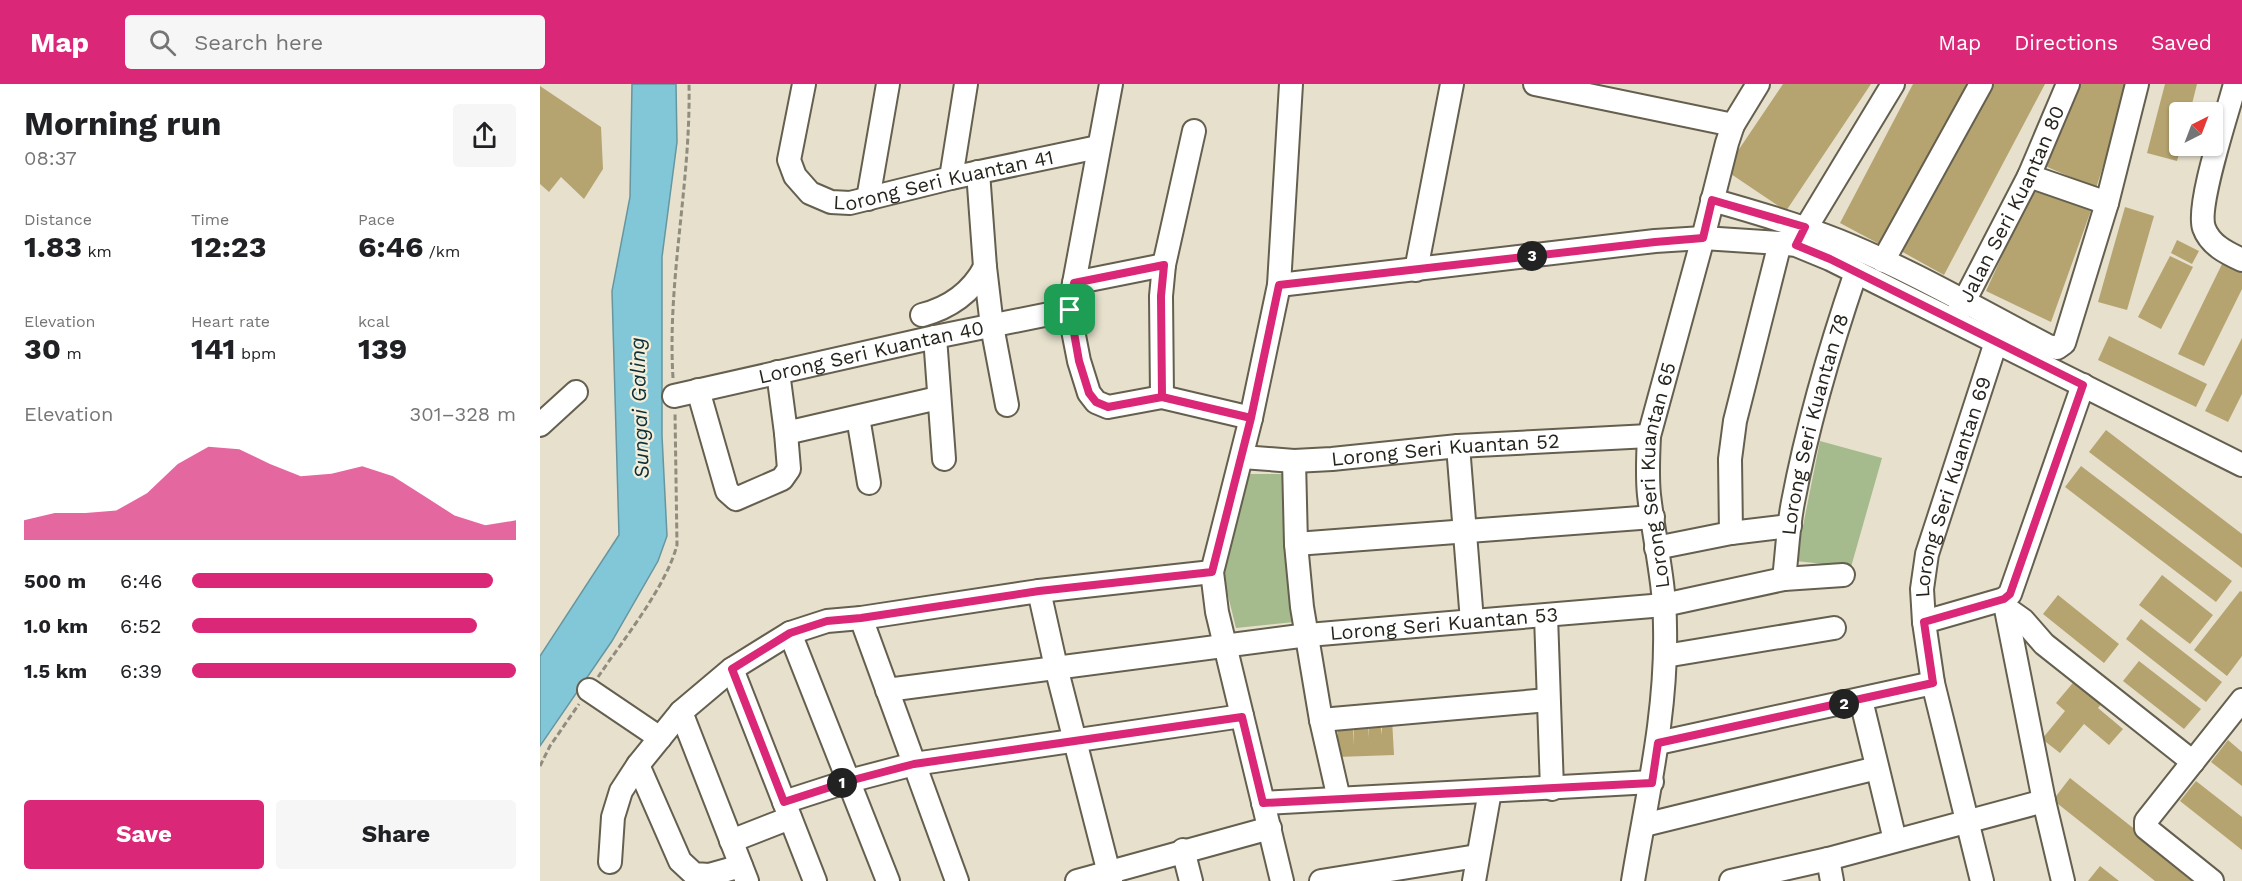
<!DOCTYPE html>
<meta charset="utf-8">
<style>
body{margin:0;font-family:"Work Sans",sans-serif;background:#f6f6f6;color:#202124;height:100vh;display:flex;flex-direction:column;font-size:22px;white-space:nowrap}
*{box-sizing:border-box;margin:0}
p{font-size:20px;color:#757577}
.icon{flex:none;width:33px;height:33px;fill:none;stroke:currentColor;stroke-width:2;stroke-linecap:round;stroke-linejoin:round}
.map{position:relative;flex:1;overflow:hidden}
.drawer{display:flex;flex-direction:column;background:#fff;width:540px}
.drawer>*{flex:none}
.needle{width:39px;rotate:42deg}
.fabs{position:absolute;left:1629px;top:18px;display:grid;gap:12px}
.fabs a{display:grid;place-items:center;width:54px;height:54px;border-radius:6px;background:#fff;box-shadow:0 2px 4px #0004;font-size:30px}
.pin{position:absolute;display:grid;place-items:center;width:51px;height:51px;color:#fff;margin:-26px;border-radius:12px;box-shadow:0 3px 9px #0006}
.km{position:absolute;width:30px;height:30px;margin:-15px;border-radius:50%;background:#222;color:#fff;font-size:16px;line-height:30px;text-align:center}
.round{display:grid;place-items:center;flex:none;width:63px;height:63px;border-radius:6px;background:#f6f6f6}
.summary{display:flex;align-items:center;justify-content:space-between;height:102px;padding:0 24px}
h1{font-size:33px;font-weight:700;line-height:45px}
.metrics{display:grid;grid-template-columns:repeat(3,1fr);gap:9px;height:102px;padding:6px 24px}
.metrics div{display:grid;align-content:center}
.metrics b{font-size:30px;font-weight:700}
.metrics small{font-size:16px;font-weight:400}
.metrics p{font-size:16px}
.chart{height:168px;padding:12px 24px}
.chart p{display:flex;justify-content:space-between}
.chart svg{width:100%;height:108px;margin-top:6px;fill:#db2777;opacity:.7}
.cta{display:flex;gap:12px;margin-top:auto;padding:12px 24px}
.cta a{flex:1;height:69px;border-radius:6px;background:#db2777;color:#fff;font-size:24px;font-weight:700;line-height:69px;text-align:center}
.cta a+a{background:#f6f6f6;color:#202124}
ul{padding:0 24px;list-style:none;font-size:20px}
li{display:grid;grid-template-columns:96px 72px 1fr;align-items:center;height:45px}
li i{height:15px;border-radius:8px;background:#db2777}
header{display:flex;align-items:center;gap:36px;box-sizing:border-box;height:84px;padding:0 30px;background:#db2777;color:#fff}
header strong{font-size:28px}
nav{display:flex;gap:33px;margin-inline-start:auto;font-size:21px}
.search{width:420px;height:54px;background:#f6f6f6;display:flex;align-items:center;gap:15px;box-sizing:border-box;padding:0 21px;border-radius:6px;color:#757577;font-size:22px}
main{display:flex;flex:1;min-height:0}
.map>svg:first-child{display:block}
.green{fill:#a5ba8d}
.water{fill:#82c7d7;stroke:#66969f;stroke-width:1.5}
.building{fill:#b5a470}
.lines{fill:none;stroke-linecap:round;stroke-linejoin:round}
.minor-casing{stroke:#645f4e;stroke-width:26}
.path{stroke:#908c7e;stroke-width:3;stroke-dasharray:6 3;stroke-linecap:butt}
.minor{stroke:#fff;stroke-width:22}
.route-casing{stroke:#fff;stroke-width:12}
.route{stroke:#db2777;stroke-width:8}
.labels{text-anchor:middle;dominant-baseline:central;stroke-width:4.5;stroke-linejoin:round;paint-order:stroke}
.street-label{font-size:20px;fill:#26241d;stroke:#f4eeda}
.water-label{font-size:21px;font-style:italic;fill:#0d2f37;stroke:#f4eeda}
</style>
<header>
<strong>Map</strong>
<div class="search"><svg class="icon" aria-label="search" viewBox="0 0 24 24"><circle cx="10" cy="10" r="6"/><path d="M15 15l6 6"/></svg>Search here</div>
<nav><a>Map</a><a>Directions</a><a>Saved</a></nav>
</header>
<main>
<section class="drawer">
<div class="summary"><div><h1>Morning run</h1><p>08:37</p></div><a class="round"><svg class="icon" aria-label="share" viewBox="0 0 24 24"><path d="M12 15V3M7 8l5-5 5 5M5 13v7h14v-7"/></svg></a></div>
<div class="metrics">
<div><p>Distance</p><b>1.83<small> km</small></b></div>
<div><p>Time</p><b>12:23</b></div>
<div><p>Pace</p><b>6:46<small> /km</small></b></div>
</div>
<div class="metrics">
<div><p>Elevation</p><b>30<small> m</small></b></div>
<div><p>Heart rate</p><b>141<small> bpm</small></b></div>
<div><p>kcal</p><b>139</b></div>
</div>
<div class="chart"><p><span>Elevation</span>301–328 m</p>
<svg viewBox="0 0 160 44" preserveAspectRatio="none"><path d="M0 44V36L10 33L20 33L30 32L40 25L50 13L60 6L70 7L80 13L90 18L100 17L110 14L120 18L130 26L140 34L150 38L160 36V44z"/></svg>
</div>
<ul>
<li><b>500 m</b>6:46<i style="width:93%"></i></li>
<li><b>1.0 km</b>6:52<i style="width:88%"></i></li>
<li><b>1.5 km</b>6:39<i style="width:100%"></i></li>
</ul>
<div class="cta"><a>Save</a><a>Share</a></div>
</section>
<div class="map">
<svg width="1702" height="797" viewBox="0 0 1702 797">
<rect width="100%" height="100%" fill="#e6e0cd"/>
<path class="green" d="M1280 357 1342 374 1311 483 1256 477Z
M704 390H745L754 538 696 544 680 479Z"/>
<path class="water" d="M92 0H136L137 58 122 173V352L127 452 118 477 72 557 0 662V572L79 451 72 207 90 113Z"/>
<path class="building" d="M1243 0H1331L1246 127 1185 86Z
M1373 0H1432L1343 162 1300 139Z
M1450 0H1505L1404 191 1359 166Z
M1539 0H1590L1556 104 1505 82Z
M1625 0H1657L1650 28H1640L1641 62 1637 77 1607 69Z
M0 2 61 43 63 85 44 115 21 93 9 108 0 100Z
M1495 100 1554 118 1511 238 1446 207Z
M1585 123 1614 132 1587 226 1558 218Z
M1637 156 1659 167 1652 180 1631 169Z
M1630 172 1653 183 1621 245 1598 233Z
M1684 176 1702 185V205L1664 282 1638 270Z
M1569 252 1667 300 1656 323 1558 276Z
M1702 254V310L1688 338 1665 327Z
M1566 346 1702 450V484L1549 368Z
M1541 382 1692 497 1676 518 1525 403Z
M1622 491 1673 531 1650 560 1599 521Z
M1700 507 1702 508V572L1687 592 1654 566Z
M1518 511 1579 560 1564 579 1503 530Z
M1601 535 1682 598 1666 618 1586 555Z
M1599 577 1661 625 1644 645 1583 597Z
M1537 594 1564 617 1558 624 1583 645 1569 661 1544 640 1520 669 1502 655 1525 627 1516 619Z
M852 635 854 671 797 673 798 643 813 640 814 662V639L828 638 829 654V639L840 637 842 651V636Z
M1688 656 1702 668V702L1671 678Z
M1530 694 1660 797H1615L1513 716Z
M1656 697 1702 733V766L1640 717Z
M1560 782 1579 797H1548Z"/>
<g class="lines">
<defs>
<g id="minor">
<path id="s1" d="M264 0 249 76 255 92 270 109 291 118 310 119 411 94 558 63"/>
<path d="M571 0 529 226 539 277 549 309 556 318 568 323 622 313 711 334"/>
<path d="M995 0 1193 41"/>
<path d="M1695 0C1688 28 1656 121 1664 144 1670 161 1687 169 1702 176"/>
<path d="M438 88 445 183 452 242 467 321"/>
<path d="M1489 92 1567 119"/>
<path d="M411 94 426 0"/>
<path d="M328 115 348 0"/>
<path d="M1172 116C1215 128 1257 140 1299 157 1371 186 1439 226 1508 262L1517 264 1524 259 1567 119 1597 0"/>
<path d="M1258 157 1353 0"/>
<path d="M1343 177 1441 0"/>
<path d="M876 186 912 0"/>
<path d="M534 199 624 181"/>
<path d="M739 201 1115 157 1163 154 1240 159 1256 161 1290 175 1702 381"/>
<path d="M382 231C409 224 432 208 445 183"/>
<path id="s2" d="M1417 231 1489 92 1528 0"/>
<path d="M395 253 404 375"/>
<path d="M238 288 246 349 398 314"/>
<path d="M158 306 187 407 196 415 242 395 249 385 246 349"/>
<path id="s3" d="M134 312 395 253 529 226"/>
<path d="M622 313 621 212 624 181 654 47"/>
<path d="M318 333 329 399"/>
<path d="M0 341 36 308"/>
<path d="M918 362 932 537"/>
<path id="s4" d="M702 373 754 377 792 375 918 362 1109 352"/>
<path d="M754 377 756 460 762 523 781 636 799 715"/>
<path d="M1191 449 1190 375 1195 337 1240 159"/>
<path d="M756 460 1113 433"/>
<path d="M1116 464 1191 449 1250 442"/>
<path id="s5" d="M1244 495C1247 470 1248 443 1253 418 1268 339 1290 264 1316 188"/>
<path d="M499 507 516 583 571 797"/>
<path d="M1464 515 1504 717 1523 797"/>
<path d="M1466 524 1483 536 1504 560 1653 678"/>
<path d="M1006 532 1012 705"/>
<path d="M321 534 417 797"/>
<path d="M1384 538 1464 515 1470 510 1543 301"/>
<path d="M250 549 348 797"/>
<path d="M1125 572 1294 544"/>
<path d="M192 585 275 797"/>
<path d="M49 606 120 654"/>
<path id="s6" d="M347 606 768 551 1124 521 1244 495 1303 491"/>
<path d="M1321 616 1355 756"/>
<path d="M141 628 207 797"/>
<path d="M781 636 1008 616"/>
<path d="M1118 659 1393 599"/>
<path d="M98 681 140 777 154 790 169 791 201 782"/>
<path d="M244 718 309 697 374 680 702 632"/>
<path d="M723 719 1112 698"/>
<path d="M1104 741 1337 684"/>
<path d="M191 757 250 734"/>
<path d="M643 766 651 797"/>
<path d="M1288 775 1292 797"/>
<path d="M70 778 73 733 81 707 98 681 141 628 192 585 250 549 287 537 321 534 499 507 672 488"/>
<path d="M537 797 730 744"/>
<path d="M742 797 677 528 672 488 711 334 739 201 751 0"/>
<path d="M781 797 937 772"/>
<path d="M934 797 950 707"/>
<path id="s7" d="M1093 797C1107 712 1127 630 1125 543 1125 499 1114 455 1109 411 1107 392 1108 372 1109 352L1163 154 1187 59 1193 41 1218 0"/>
<path d="M1191 797 1288 775 1504 717"/>
<path id="s8" d="M1442 797 1393 599 1384 538 1382 505 1387 470 1456 258"/>
<path d="M1672 797 1606 744V737L1702 616"/>
</g>
</defs>
<use href="#minor" class="minor-casing"/>
<path class="path" d="M133 294C127 196 151 99 149 0
M58 593C83 556 126 503 137 461L135 328
M0 682 10 662 39 620"/>
<use href="#minor" class="minor"/>
</g>
<g class="lines">
<defs>
<path id="route" d="M530 226 539 277 549 309 556 318 568 323 622 313 711 334 672 488 499 507 321 534 287 537 250 549 192 585 244 718 309 697 374 680 702 633 723 719 1112 699 1118 659 1393 599 1384 538 1464 515 1470 510 1543 301 1290 175 1256 161 1265 143 1172 116 1163 154 1115 158 739 201 711 334 622 313 621 212 624 181 534 199 530 226"/>
</defs>
<use href="#route" class="route-casing"/>
<use href="#route" class="route"/>
</g>
<g class="labels">
<g class="street-label">
<text stroke="none"><textPath href="#s1" startOffset="255">Lorong Seri Kuantan 41</textPath></text>
<text stroke="none"><textPath href="#s2" startOffset="124">Jalan Seri Kuantan 80</textPath></text>
<text stroke="none"><textPath href="#s3" startOffset="202">Lorong Seri Kuantan 40</textPath></text>
<text stroke="none"><textPath href="#s5" startOffset="158">Lorong Seri Kuantan 78</textPath></text>
<text stroke="none"><textPath href="#s4" startOffset="204">Lorong Seri Kuantan 52</textPath></text>
<text stroke="none"><textPath href="#s7" startOffset="410">Lorong Seri Kuantan 65</textPath></text>
<text stroke="none"><textPath href="#s8" startOffset="405">Lorong Seri Kuantan 69</textPath></text>
<text stroke="none"><textPath href="#s6" startOffset="561">Lorong Seri Kuantan 53</textPath></text>
</g>
<g class="water-label">
<text transform="translate(99 324) rotate(-92)">Sungai Galing</text>
</g>
</g>
</svg>
<div class="fabs">
<a><svg class="needle" viewBox="-14 -14 28 28"><path d="M0-13l5 13h-10z" fill="#e53935"/><path d="M0 13l5-13h-10z" fill="#757577"/></svg></a>
</div>
<div class="pin" style="left:530px;top:226px;background:#1e9e55"><svg class="icon" aria-label="arrive" viewBox="0 0 24 24"><path d="M6 21V4h12l-3 4 3 4H6"/></svg></div>
<b class="km" style="left:302px;top:699px">1</b>
<b class="km" style="left:1304px;top:620px">2</b>
<b class="km" style="left:992px;top:172px">3</b>
</div>
</main>
